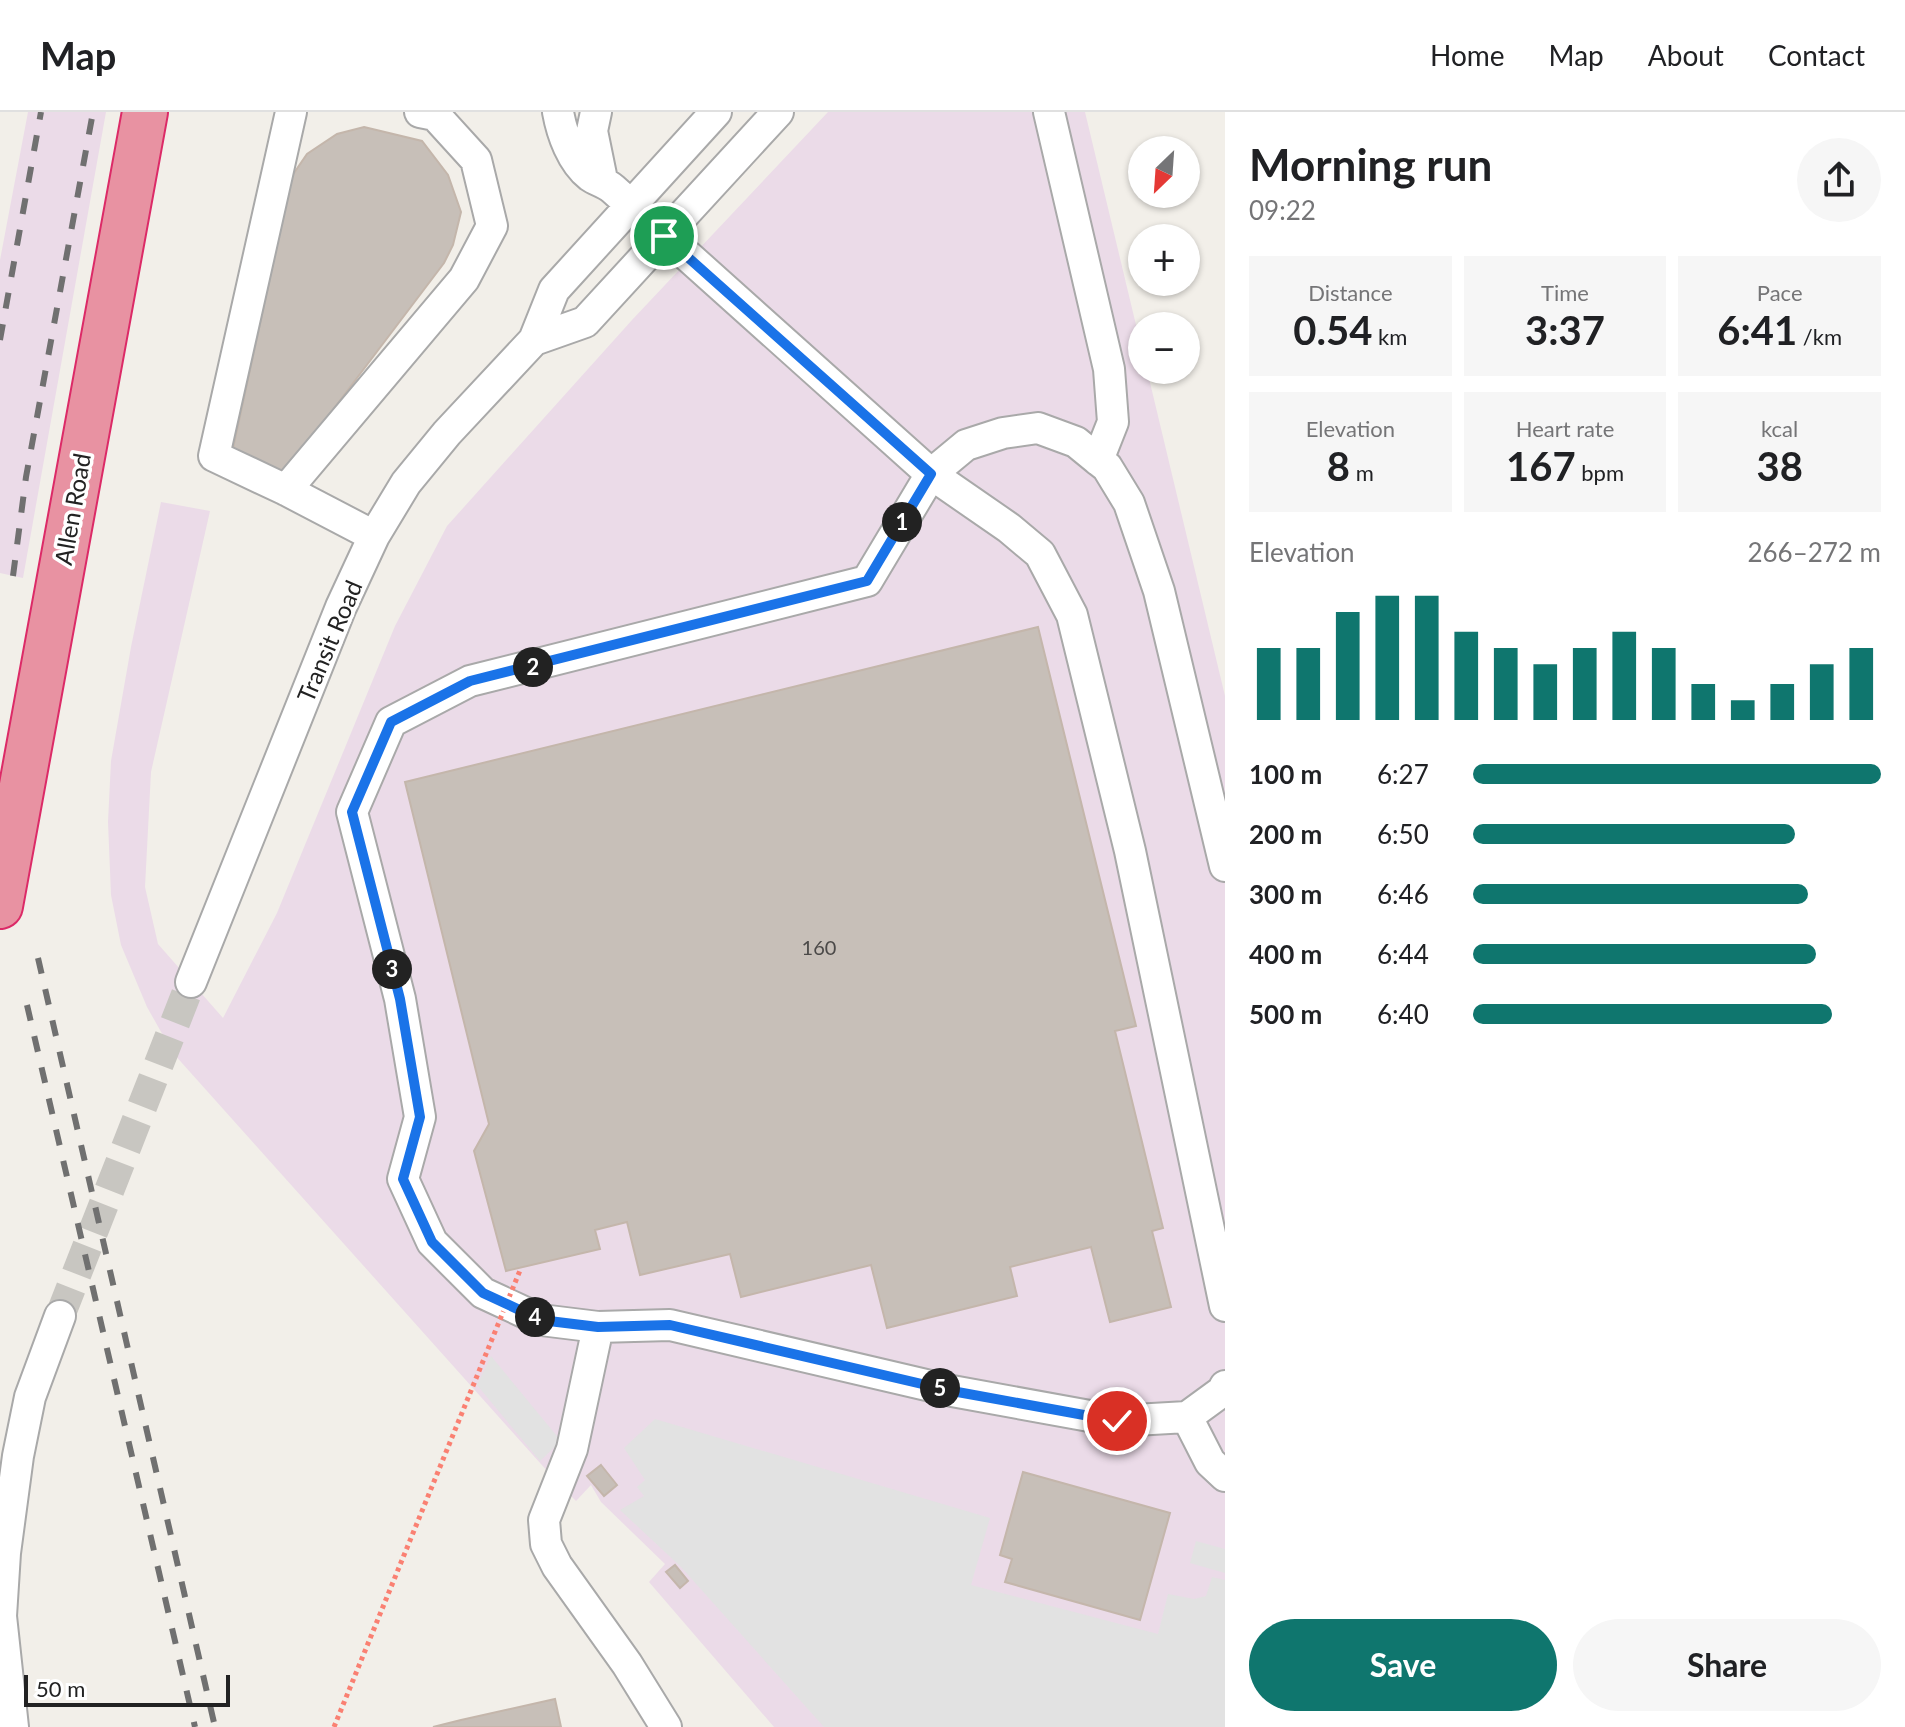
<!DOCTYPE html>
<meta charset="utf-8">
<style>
body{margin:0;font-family:Lato,sans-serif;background:#f6f6f6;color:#202124;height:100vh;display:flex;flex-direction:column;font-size:30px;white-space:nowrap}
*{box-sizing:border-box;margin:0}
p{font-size:26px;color:#757577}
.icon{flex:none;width:44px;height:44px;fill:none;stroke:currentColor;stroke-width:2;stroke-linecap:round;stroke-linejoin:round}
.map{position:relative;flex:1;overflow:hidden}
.details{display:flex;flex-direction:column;background:#fff;width:680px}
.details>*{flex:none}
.needle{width:52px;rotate:205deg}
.fabs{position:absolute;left:1128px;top:24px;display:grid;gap:16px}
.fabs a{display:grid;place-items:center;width:72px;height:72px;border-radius:50%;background:#fff;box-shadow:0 2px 6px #0004;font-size:40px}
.scale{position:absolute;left:24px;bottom:20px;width:206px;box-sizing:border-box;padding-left:8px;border:4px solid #222;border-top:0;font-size:22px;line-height:28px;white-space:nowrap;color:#222;-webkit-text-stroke:6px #fff;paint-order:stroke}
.pin{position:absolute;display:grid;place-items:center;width:68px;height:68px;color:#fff;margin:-34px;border:4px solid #fff;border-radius:50%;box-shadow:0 2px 8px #0007}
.km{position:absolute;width:40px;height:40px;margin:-20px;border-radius:50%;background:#222;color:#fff;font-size:22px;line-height:40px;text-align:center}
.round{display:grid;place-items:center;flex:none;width:84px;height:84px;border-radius:42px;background:#f6f6f6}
.head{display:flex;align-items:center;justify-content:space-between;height:136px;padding:0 24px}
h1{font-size:44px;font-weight:700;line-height:60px}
.metrics{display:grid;grid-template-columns:repeat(3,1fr);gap:12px;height:136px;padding:8px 24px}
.metrics div{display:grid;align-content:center;border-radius:0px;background:#f6f6f6;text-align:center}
.metrics b{font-size:40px;font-weight:700}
.metrics small{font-size:22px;font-weight:400}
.metrics p{font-size:22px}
.chart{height:224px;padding:16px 24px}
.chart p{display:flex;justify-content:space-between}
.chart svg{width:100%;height:144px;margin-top:8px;stroke:#0f766e;stroke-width:6}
.button{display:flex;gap:16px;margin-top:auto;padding:16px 24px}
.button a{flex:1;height:92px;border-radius:48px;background:#0f766e;color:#fff;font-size:32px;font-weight:700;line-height:92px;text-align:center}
.button a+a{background:#f6f6f6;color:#202124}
ul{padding:0 24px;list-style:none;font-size:26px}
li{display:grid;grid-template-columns:128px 96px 1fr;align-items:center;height:60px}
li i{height:20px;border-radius:10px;background:#0f766e}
header{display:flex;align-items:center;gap:48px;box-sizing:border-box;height:112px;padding:0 40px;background:#fff;border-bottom:2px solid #e0e0e0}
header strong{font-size:38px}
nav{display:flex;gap:44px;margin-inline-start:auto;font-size:28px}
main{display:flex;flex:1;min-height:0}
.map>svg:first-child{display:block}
.industrial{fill:#ebdbe8}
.parking{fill:#e2e2e2}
.building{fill:#c7bfb8;stroke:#c4b6ab;stroke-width:2}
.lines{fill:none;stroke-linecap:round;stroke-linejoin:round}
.minor-tunnel{stroke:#c8c6c1;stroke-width:30;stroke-dasharray:30 15;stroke-linecap:butt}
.minor-casing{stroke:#a9a9a9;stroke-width:34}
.highway-casing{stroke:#dc2a67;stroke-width:48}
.minor{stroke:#fff;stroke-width:30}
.highway{stroke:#e892a2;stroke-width:44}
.rail{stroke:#707070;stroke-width:6;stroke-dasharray:16 16;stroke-linecap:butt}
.path-bridge{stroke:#fa8072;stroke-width:5;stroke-dasharray:4 4;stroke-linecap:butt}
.route-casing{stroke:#fff;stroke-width:16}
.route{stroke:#1a73e8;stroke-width:10}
.labels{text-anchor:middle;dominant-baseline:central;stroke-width:7;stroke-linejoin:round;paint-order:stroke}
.number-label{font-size:20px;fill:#4b4948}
.street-label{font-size:24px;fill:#222;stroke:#fff}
</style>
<header>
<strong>Map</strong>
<nav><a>Home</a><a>Map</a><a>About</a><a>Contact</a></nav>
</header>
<main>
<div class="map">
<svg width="1225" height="1615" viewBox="0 0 1225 1615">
<rect width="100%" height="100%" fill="#f2efe9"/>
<path class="industrial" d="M28 0H106L23 466 0 461V148Z
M828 0H1085L1142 238V258H1147L1225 584V1615H774L649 1470 665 1452 601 1390 591 1373 576 1389 558 1371 173 941 147 895 121 833 111 783 108 710 111 649 131 535 161 390 210 399 151 660 145 775 158 832 223 906 277 801 395 514 447 414 632 208Z"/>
<path class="parking" d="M491 1244 561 1329 540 1349 477 1273Z
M655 1307 990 1406 971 1473 1158 1522 1168 1482 1194 1487 1206 1484 1212 1465 1225 1468V1615H824L681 1455 620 1398 644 1384 637 1375 645 1368 624 1336Z
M1196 1429 1225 1437V1461L1190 1451Z"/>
<path class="building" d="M364 15 422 29 448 63 461 100 453 133 444 151 282 365 232 341 292 64 307 42 337 22Z
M1038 515 1136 914 1115 919 1163 1116 1152 1119 1171 1195 1110 1210 1091 1135 1010 1155 1017 1184 887 1216 871 1153 741 1185 730 1142 640 1163 627 1110 595 1118 600 1137 506 1159 474 1039 489 1012 405 670Z
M601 1353 617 1373 604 1384 587 1364Z
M1023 1360 1170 1401 1140 1508 1005 1470 1012 1447 1000 1443Z
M675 1453 688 1469 680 1476 666 1460Z
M555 1587 561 1615H433L461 1608Z"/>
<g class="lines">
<path class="minor-tunnel" d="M60 1204 191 870"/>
<defs>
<path id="minor" d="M291 0 214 344 286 378 374 424
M558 0C562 22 572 50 590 64 597 69 605 70 613 77L931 362 1009 416 1040 442 1072 503 1130 739 1225 1194
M596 0 592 19 602 68
M1049 0 1109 257 1113 310 1098 348
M534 228 585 210 778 0
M286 378 464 167 492 114 476 48 435 3 420 0
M191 870 341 495 374 424 406 371 447 321 534 228 554 178 716 0
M598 1215 572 1337 544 1408 546 1432 557 1454 627 1552 666 1615
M1225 1274 1224 1278 1187 1305 1210 1350 1225 1364
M1187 1305 1117 1309 952 1279 670 1213 598 1215 541 1208 483 1181 432 1130 403 1067 420 1005 400 887 352 700 391 610 470 569 867 469 931 362 966 333 1003 321 1038 316 1076 330 1098 348 1107 355 1129 391 1159 479 1225 754
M13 1615 1 1504 5 1441 18 1344 30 1285 60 1204"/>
<path id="highway" d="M0 794 145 0"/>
</defs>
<use href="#minor" class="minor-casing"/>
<use href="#highway" class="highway-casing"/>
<use href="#minor" class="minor"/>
<use href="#highway" class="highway"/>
<path class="rail" d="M0 228 41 0
M13 464 26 365 93 0
M38 846 215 1615
M27 893 195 1615"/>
<path class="path-bridge" d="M334 1615 521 1156"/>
</g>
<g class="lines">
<defs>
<path id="route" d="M664 124 931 362 867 469 470 569 391 610 352 700 400 887 420 1005 403 1067 432 1130 483 1181 541 1208 598 1215 670 1213 952 1279 1117 1309"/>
</defs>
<use href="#route" class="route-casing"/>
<use href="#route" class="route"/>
</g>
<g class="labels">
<g class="number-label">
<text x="819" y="835">160</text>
</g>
<g class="street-label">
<text transform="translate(72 397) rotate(-80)">Allen Road</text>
<text transform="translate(329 529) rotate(-67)">Transit Road</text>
</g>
</g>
</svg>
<div class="fabs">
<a><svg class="needle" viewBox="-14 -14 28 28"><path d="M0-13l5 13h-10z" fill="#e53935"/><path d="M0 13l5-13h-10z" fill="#757577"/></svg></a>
<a>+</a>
<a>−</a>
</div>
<div class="scale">50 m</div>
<div class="pin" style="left:664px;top:124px;background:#1e9e55"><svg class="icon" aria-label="arrive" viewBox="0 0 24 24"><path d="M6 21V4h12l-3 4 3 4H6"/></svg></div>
<div class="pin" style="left:1117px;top:1309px;background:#d93025"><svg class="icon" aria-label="check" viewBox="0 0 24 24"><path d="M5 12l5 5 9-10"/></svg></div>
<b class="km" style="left:902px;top:410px">1</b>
<b class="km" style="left:533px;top:555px">2</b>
<b class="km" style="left:392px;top:857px">3</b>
<b class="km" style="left:535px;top:1205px">4</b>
<b class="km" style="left:940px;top:1276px">5</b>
</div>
<section class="details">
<div class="head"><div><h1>Morning run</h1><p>09:22</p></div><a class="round"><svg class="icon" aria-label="share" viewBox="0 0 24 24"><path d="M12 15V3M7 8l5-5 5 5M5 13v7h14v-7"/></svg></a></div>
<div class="metrics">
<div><p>Distance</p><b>0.54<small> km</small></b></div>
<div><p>Time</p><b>3:37</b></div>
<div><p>Pace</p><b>6:41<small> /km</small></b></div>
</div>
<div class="metrics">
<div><p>Elevation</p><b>8<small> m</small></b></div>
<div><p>Heart rate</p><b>167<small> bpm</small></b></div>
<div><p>kcal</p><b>38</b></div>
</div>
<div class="chart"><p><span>Elevation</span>266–272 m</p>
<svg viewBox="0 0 160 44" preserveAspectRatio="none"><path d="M5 44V22M15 44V22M25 44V11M35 44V6M45 44V6M55 44V17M65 44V22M75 44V27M85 44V22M95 44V17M105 44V22M115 44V33M125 44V38M135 44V33M145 44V27M155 44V22"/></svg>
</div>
<ul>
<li><b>100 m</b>6:27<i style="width:100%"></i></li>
<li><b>200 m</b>6:50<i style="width:79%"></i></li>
<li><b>300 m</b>6:46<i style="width:82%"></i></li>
<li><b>400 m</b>6:44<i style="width:84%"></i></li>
<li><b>500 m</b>6:40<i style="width:88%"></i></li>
</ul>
<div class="button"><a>Save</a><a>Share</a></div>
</section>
</main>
